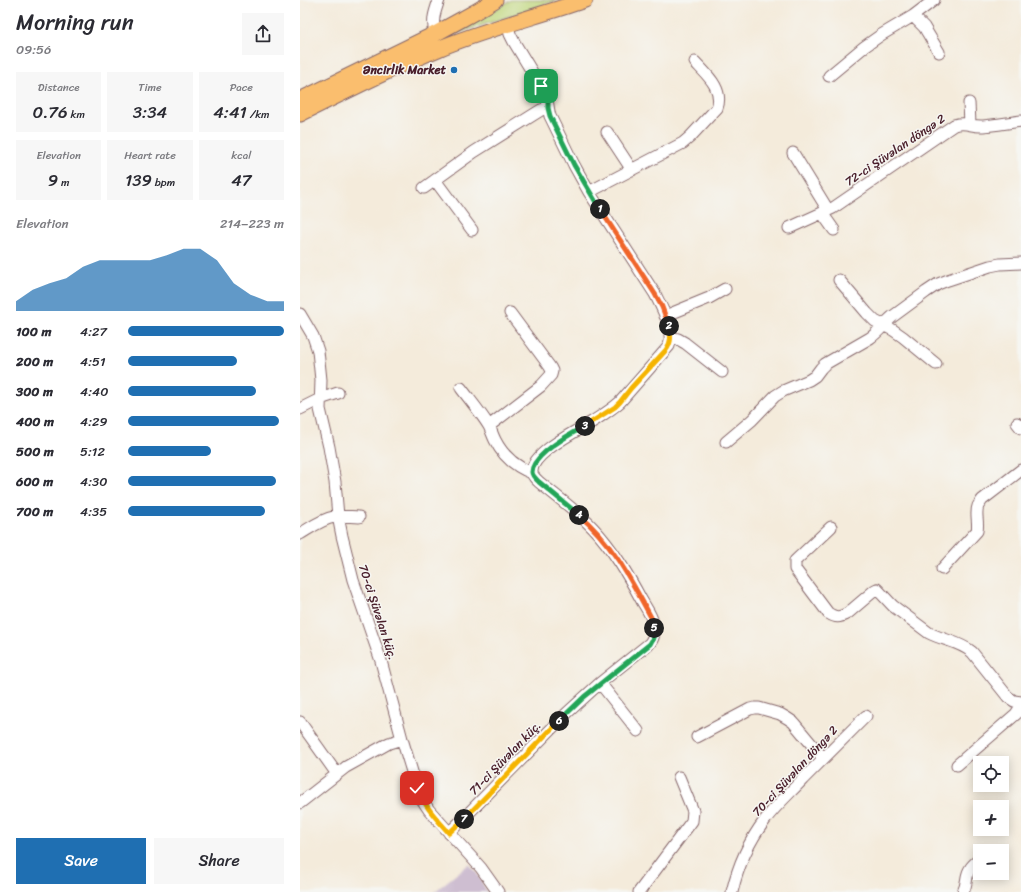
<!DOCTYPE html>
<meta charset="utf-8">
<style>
body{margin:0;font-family:Sriracha,sans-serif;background:#f7f7f7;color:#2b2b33;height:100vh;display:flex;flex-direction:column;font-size:15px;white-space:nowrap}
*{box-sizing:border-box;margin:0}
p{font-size:13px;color:#7c7c81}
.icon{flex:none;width:22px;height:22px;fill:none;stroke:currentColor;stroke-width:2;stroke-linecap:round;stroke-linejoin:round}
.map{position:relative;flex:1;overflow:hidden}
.side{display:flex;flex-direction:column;background:#fff;width:300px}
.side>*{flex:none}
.tools{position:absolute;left:673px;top:756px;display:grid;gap:8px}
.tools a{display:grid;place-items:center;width:36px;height:36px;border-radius:0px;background:#fff;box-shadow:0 2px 10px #0003;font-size:20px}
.pin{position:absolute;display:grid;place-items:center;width:34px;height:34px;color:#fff;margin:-17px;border-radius:8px;box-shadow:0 2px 6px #0006}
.km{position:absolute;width:20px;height:20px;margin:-10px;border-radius:50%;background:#222;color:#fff;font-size:11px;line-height:20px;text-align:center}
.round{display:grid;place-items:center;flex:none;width:42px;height:42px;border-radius:0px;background:#f7f7f7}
.headline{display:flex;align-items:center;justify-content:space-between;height:68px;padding:0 16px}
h1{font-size:22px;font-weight:600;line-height:30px}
.figures{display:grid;grid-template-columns:repeat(3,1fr);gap:6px;height:68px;padding:4px 16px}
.figures div{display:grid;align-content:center;border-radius:0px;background:#f7f7f7;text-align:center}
.figures b{font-size:17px;font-weight:600}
.figures small{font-size:11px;font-weight:400}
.figures p{font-size:11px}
.chart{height:112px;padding:8px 16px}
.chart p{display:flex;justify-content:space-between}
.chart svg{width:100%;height:72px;margin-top:4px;fill:#1f6fb2;opacity:.7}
.button{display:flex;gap:8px;margin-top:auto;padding:8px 16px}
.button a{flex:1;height:46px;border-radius:0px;background:#1f6fb2;color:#fff;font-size:16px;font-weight:600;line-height:46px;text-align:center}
.button a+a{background:#f7f7f7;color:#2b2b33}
ul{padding:0 16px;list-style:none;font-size:13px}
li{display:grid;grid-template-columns:64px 48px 1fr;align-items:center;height:30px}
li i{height:10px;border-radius:5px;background:#1f6fb2}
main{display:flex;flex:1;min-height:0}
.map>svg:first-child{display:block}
.industrial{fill:#cebed1}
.green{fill:#bfd67b;stroke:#847a53}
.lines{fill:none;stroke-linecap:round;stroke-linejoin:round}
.minor-casing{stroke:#866669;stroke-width:13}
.major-casing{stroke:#866669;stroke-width:17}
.minor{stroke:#fff;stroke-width:11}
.major{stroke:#fabe6e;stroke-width:15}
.split-1-casing{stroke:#fff;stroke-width:8}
.split-2-casing{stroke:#fff;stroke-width:8}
.split-3-casing{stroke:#fff;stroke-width:8}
.split-4-casing{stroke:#fff;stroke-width:8}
.split-5-casing{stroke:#fff;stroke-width:8}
.split-6-casing{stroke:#fff;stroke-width:8}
.split-7-casing{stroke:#fff;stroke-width:8}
.split-8-casing{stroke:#fff;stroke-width:8}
.split-1{stroke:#22a559;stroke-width:5}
.split-2{stroke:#f0652b;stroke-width:5}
.split-3{stroke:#f5b400;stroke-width:5}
.split-4{stroke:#22a559;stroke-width:5}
.split-5{stroke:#f0652b;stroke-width:5}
.split-6{stroke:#22a559;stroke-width:5}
.split-7{stroke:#f5b400;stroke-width:5}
.split-8{stroke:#f5b400;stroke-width:5}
.poi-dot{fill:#1f6fb2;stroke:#f6f6f2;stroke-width:1.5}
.labels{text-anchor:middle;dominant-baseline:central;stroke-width:3;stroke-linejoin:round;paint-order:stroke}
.poi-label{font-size:12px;font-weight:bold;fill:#4a1f2b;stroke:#f6f6f2;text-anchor:end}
.street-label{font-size:12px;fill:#4a1f2b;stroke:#f6f6f2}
</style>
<main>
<section class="side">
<div class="headline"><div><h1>Morning run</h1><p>09:56</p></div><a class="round"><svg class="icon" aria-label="share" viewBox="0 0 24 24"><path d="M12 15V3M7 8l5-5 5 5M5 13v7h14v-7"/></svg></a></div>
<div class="figures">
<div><p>Distance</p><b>0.76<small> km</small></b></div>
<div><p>Time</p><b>3:34</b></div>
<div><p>Pace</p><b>4:41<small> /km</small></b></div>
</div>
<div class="figures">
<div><p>Elevation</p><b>9<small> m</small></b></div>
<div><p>Heart rate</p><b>139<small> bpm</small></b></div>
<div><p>kcal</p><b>47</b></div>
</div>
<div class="chart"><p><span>Elevation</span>214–223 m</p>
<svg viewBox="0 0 160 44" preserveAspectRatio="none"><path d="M0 44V38L10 31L20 27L30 24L40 17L50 13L60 13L70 13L80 13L90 10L100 6L110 6L120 13L130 27L140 34L150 38L160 38V44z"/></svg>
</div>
<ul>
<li><b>100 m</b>4:27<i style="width:100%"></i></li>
<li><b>200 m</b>4:51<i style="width:70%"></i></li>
<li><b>300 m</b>4:40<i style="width:82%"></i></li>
<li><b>400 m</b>4:29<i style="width:97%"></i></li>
<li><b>500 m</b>5:12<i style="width:53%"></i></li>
<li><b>600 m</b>4:30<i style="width:95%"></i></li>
<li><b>700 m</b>4:35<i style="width:88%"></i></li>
</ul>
<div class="button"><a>Save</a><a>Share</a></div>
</section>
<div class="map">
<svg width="721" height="892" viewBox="0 0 721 892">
<rect width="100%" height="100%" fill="#f6f6f2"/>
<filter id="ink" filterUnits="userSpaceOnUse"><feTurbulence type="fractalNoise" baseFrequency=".025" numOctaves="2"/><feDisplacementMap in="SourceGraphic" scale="8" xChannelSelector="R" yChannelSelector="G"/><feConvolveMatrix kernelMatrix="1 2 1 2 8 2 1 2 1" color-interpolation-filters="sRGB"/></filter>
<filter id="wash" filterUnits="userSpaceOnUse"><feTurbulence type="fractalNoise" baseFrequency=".012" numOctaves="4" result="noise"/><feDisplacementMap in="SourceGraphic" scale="16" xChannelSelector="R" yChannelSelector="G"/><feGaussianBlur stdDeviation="0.9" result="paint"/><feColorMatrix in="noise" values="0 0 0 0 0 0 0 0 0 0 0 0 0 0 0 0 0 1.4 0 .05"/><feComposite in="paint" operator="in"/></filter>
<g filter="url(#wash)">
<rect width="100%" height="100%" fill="#f4ebdb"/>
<path class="industrial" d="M169 864 176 872 187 892H134Z"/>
<path class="green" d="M211 0H259L152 35Z"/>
</g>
<g filter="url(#ink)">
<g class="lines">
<defs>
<path id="minor" d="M613 16 624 27 639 52
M135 34C132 20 134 14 139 0
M529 76 564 47 581 35 613 16 634 0
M669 103 670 124
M307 132 332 170
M493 153 528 210
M135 180 172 230
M124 188 174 152 233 115 241 110 247 108
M289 192 383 143 390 137 417 108C424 89 407 75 395 62
M522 213 534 230
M489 228 533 208 654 125C667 121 671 127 683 126 695 125 708 123 721 121
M539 280 567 313 575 321 593 330 603 337 636 364
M0 314 13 336 18 351 21 380 20 409 29 447 35 482 38 516 42 536 53 580 81 661 102 739 117 788 121 798 129 810 181 868 198 892
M365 316 409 298 425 289
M371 337 378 339 385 343 422 372
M161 388C170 400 181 413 189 426 191 430 193 436 195 440 203 456 216 467 232 473
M0 409 20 399 38 393
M717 423 721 428
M189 426 241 386 251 375 252 371 250 367 210 313
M426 442 452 420 475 396 483 391 509 380 515 376 521 368 525 364 570 338C579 332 584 324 592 317L626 292 638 284 648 280 690 266 700 264 721 263
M531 527 495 561V569L528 613C536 618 539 618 548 613L575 590 577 589 593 606 629 633C643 640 660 642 672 652L708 697 714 701 721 702
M0 534C10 528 22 519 34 517 42 515 51 517 59 517
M642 569 677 531C679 523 675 513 678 506 678 505 682 501 682 500L721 470
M300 683 338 731
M0 722 37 774
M397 737 450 709 455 708H459L480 714 487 718 493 722 523 758
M657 765 716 714 721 706
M0 803 46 767 89 743 102 739
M149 833 267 713 300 683 350 643C355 637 355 631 353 623 352 616 346 608 342 601 328 575 313 549 293 528 277 511 257 497 239 482 236 479 232 476 232 472 231 453 278 430 292 422 301 416 311 410 320 402L369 346C374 329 362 308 355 294L289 192 274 165 250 116C248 109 248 102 246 95L214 42 210 34 208 25
M339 892 392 821 393 811 379 777
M432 892C438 866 449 841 465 820 476 805 490 793 503 779 524 758 545 737 566 716
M663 892C668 883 665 876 670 869 672 865 676 862 680 859"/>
<path id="major" d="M0 100 135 34 175 12 195 0
M0 114C45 92 91 68 138 49 186 29 236 17 285 0"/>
</defs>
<use href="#minor" class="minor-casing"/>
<use href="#major" class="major-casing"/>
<use href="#minor" class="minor"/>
<use href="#major" class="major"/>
</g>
</g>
<g class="lines" filter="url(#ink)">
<defs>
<path id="split-1" d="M241 86 248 101V108L250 116 274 165 300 209"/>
<path id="split-2" d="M300 209 355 294 362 307 369 326"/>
<path id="split-3" d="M285 426 315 407 320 402 331 388 366 350C372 342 371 336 369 326"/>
<path id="split-4" d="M279 515 239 482C236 479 232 476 232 472 232 455 272 433 285 426"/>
<path id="split-5" d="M279 515C313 543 333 584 353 621L354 628"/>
<path id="split-6" d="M259 721 284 697 350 644C354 638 355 634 354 628"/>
<path id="split-7" d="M164 819 259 721"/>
<path id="split-8" d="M117 788C125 807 136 818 149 833L164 819"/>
</defs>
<use href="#split-1" class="split-1-casing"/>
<use href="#split-2" class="split-2-casing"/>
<use href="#split-3" class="split-3-casing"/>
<use href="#split-4" class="split-4-casing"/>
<use href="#split-5" class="split-5-casing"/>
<use href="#split-6" class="split-6-casing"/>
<use href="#split-7" class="split-7-casing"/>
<use href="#split-8" class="split-8-casing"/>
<use href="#split-1" class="split-1"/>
<use href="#split-2" class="split-2"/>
<use href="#split-3" class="split-3"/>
<use href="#split-4" class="split-4"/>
<use href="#split-5" class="split-5"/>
<use href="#split-6" class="split-6"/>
<use href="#split-7" class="split-7"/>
<use href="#split-8" class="split-8"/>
</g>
<circle class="poi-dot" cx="154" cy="70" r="4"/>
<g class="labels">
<g class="poi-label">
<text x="146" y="70">Əncirlik Market</text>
</g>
<g class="street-label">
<text transform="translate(595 150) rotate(-34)">72-ci Şüvəlan döngə 2</text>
<text transform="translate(78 612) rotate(72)">70-ci Şüvəlan küç.</text>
<text transform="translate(205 758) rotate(-46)">71-ci Şüvəlan küç.</text>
<text transform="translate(495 771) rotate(-47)">70-ci Şüvəlan döngə 2</text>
</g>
</g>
</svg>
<div class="tools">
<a><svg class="icon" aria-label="locate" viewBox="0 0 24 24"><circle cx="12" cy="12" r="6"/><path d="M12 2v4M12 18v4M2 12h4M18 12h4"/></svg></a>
<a>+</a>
<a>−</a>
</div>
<div class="pin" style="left:241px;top:86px;background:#1e9e55"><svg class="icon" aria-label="arrive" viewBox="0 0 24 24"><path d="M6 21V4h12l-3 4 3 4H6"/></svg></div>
<div class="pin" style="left:117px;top:788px;background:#d93025"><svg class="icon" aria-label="check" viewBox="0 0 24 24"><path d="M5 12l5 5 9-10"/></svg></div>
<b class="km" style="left:300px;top:209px">1</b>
<b class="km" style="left:369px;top:326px">2</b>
<b class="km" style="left:285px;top:426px">3</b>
<b class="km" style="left:279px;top:515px">4</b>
<b class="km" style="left:354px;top:628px">5</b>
<b class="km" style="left:259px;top:721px">6</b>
<b class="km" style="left:164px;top:819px">7</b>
</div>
</main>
